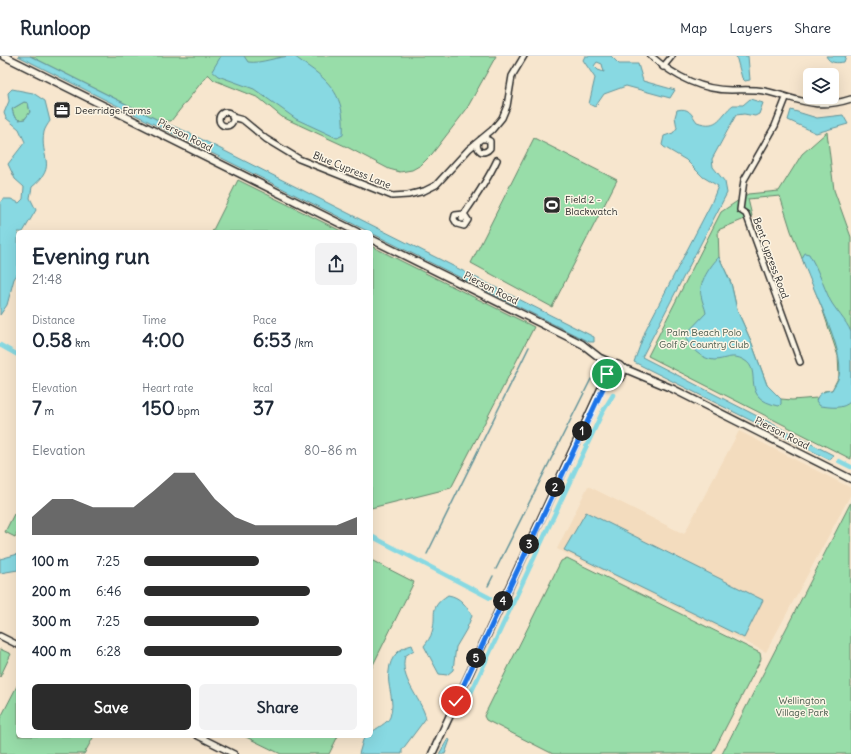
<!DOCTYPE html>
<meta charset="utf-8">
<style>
body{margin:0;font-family:Delius,sans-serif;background:#f2f2f3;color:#1f2937;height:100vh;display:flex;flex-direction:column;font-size:15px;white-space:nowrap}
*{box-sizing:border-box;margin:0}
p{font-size:13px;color:#747a83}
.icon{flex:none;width:22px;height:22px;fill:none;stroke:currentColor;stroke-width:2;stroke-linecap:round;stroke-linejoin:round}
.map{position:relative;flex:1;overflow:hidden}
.details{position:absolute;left:16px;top:174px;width:357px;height:508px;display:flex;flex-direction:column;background:#fff;border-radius:6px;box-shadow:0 4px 16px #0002}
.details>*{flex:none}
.fabs{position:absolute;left:803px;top:12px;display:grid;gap:8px}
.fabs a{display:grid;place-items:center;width:36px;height:36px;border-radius:6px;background:#fff;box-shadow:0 4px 16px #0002;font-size:20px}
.pin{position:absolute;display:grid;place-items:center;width:34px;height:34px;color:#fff;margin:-17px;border:2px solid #fff;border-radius:50%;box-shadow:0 1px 4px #0007}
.km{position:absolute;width:20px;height:20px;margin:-10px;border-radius:50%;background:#222;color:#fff;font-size:11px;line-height:20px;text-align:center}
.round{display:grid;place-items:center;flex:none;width:42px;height:42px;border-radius:6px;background:#f2f2f3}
.summary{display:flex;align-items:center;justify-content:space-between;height:68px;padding:0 16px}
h1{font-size:22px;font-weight:700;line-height:30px}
.figures{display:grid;grid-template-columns:repeat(3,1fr);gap:6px;height:68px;padding:4px 16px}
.figures div{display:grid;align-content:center}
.figures b{font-size:20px;font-weight:700}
.figures small{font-size:11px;font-weight:400}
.figures p{font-size:11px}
.chart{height:112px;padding:8px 16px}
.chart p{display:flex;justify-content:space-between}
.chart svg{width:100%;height:72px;margin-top:4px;fill:#2b2b2b;opacity:.7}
.action{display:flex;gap:8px;margin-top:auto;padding:8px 16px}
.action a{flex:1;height:46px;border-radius:6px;background:#2b2b2b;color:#fff;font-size:16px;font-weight:700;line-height:46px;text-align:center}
.action a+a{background:#f2f2f3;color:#1f2937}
ul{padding:0 16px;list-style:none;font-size:13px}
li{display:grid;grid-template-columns:64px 48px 1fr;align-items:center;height:30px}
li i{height:10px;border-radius:5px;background:#2b2b2b}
header{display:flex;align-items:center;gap:24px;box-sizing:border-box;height:56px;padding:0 20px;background:#fff;border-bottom:1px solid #e0e1e3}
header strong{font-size:19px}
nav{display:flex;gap:22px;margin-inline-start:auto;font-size:14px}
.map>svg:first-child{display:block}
.built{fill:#f3dcbe}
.green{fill:#98dda9;stroke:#62846a;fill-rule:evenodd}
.water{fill:#88d9e2;stroke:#639399;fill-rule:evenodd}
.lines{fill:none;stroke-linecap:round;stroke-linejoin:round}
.stream{stroke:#639399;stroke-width:1.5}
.canal{stroke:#88d9e2;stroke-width:4.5}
.minor-casing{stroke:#2b2b2b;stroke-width:8}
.tertiary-casing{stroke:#2b2b2b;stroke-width:9}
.minor{stroke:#fcf5e5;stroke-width:5}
.tertiary{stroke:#fcf5e5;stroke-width:6}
.route-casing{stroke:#fff;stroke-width:8}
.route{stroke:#1a73e8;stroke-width:5}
.labels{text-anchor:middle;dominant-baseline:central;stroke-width:3;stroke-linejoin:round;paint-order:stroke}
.poi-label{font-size:10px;fill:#2b2b2b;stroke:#fcf5e5;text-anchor:start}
.street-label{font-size:10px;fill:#2b2b2b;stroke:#fcf5e5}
.park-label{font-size:10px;fill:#46584a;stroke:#fcf5e5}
</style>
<header>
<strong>Runloop</strong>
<nav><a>Map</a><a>Layers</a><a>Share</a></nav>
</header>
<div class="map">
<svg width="851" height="698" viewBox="0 0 851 698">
<rect width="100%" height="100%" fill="#f7e6ce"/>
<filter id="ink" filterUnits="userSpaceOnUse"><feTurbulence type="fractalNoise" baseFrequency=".025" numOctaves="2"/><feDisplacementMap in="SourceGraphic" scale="8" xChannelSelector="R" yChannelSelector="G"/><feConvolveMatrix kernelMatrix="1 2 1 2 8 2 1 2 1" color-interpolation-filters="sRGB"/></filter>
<g filter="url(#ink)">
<path class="built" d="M739 375 851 432V438L766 596 557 493 588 430 684 478Z"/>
<path class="green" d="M30 0H496L466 54 432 98 421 109 412 114 400 116 389 113 347 91 282 61 259 42 214 24 208 18 171 65H160Z
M24 46 28 47 30 56 25 63 19 64 14 60 12 53Z
M827 76 834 134 851 181V403L648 300 721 156 748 138 779 135 802 98ZM780 140 791 175 822 252 838 300 839 320 832 334 824 335 817 342 792 344 781 343 767 329 751 285 737 254 731 227 719 201 718 174 752 160 748 143Z
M534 82 617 124 552 251 471 207Z
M238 124 343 176H212Z
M371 190 534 271 451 432 371 452Z
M851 446V698H722Z
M14 458 18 460V475L15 481 5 476Z
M567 502 760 597 761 603 712 698H553L486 664 484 660 561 505Z
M371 504 414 526 371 613Z
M0 593 11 598 0 621Z
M18 628V680H94L84 698H0V663Z
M244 680H338L329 698H281Z"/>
<path class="water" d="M18 0H30L160 65 185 75 594 281V286H589Z
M221 0H244L248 6C262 8 277 0 293 0 298 2 304 8 309 11 335 29 345 46 343 79L337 82 296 63 254 33 218 20 212 15Z
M585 0H611L619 8H638L643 25 675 34 670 42 626 30 604 38 595 51 589 48 595 22 583 4ZM597 6 602 8 604 16 598 14 594 10Z
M736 0H748L750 24 745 25 742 22Z
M826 0H846L844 6C837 7 830 8 826 0Z
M12 33 33 37 45 45 50 65C48 68 45 72 44 76 39 102 59 109 32 131L30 142 36 154 23 176H18V217L14 223 7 249 0 259V147L3 143H11L19 147 23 143 24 131 15 123 8 108 25 86 19 73 6 62 4 57 9 45 8 37ZM24 46 28 47 30 56 25 63 19 64 14 60 12 53Z
M750 43 763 47 759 58 755 60 744 58 736 59 712 103 713 111 725 126 727 137 642 301 833 399 830 404 634 306 646 273 711 148 718 130 703 121 686 104 664 91 662 89 664 80 673 77 677 72 675 61 677 54C689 51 691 58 697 66 719 74 720 59 733 49H743Z
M791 54 817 62 843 59 848 68 816 77 788 64Z
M805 197 809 198C818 213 823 229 830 244 836 255 846 264 851 276V345C843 354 830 351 820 350L816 345C818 337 824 335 832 334 834 330 838 325 839 320 846 295 810 229 802 202Z
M719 201 731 227 737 254 751 285 767 329 781 343V348L779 350C738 342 764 315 744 304 732 297 725 304 714 304 701 303 688 291 685 279L706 257C705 251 702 246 701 239 698 227 711 209 719 201Z
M586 456 763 544 744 582 564 494Z
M18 498V514L0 517V503Z
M448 539C460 541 466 549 472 560L466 574 456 591 453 614 447 619 439 618 424 590C427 586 431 581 432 576 438 557 427 553 448 539Z
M412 589 414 594 405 600C399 623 420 640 426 662L402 694V698H359L363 684 367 680H371V677C376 672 388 667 390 661 396 644 386 630 389 615 390 601 399 592 412 589Z
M448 683 450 684 445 698H439Z"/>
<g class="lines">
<path class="stream" d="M427 498 529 291
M496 513 591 323
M488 530 493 520"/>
<path class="canal" d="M0 289 18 299
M839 405 851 411
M371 480 490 542
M461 658 602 357 613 339"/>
<defs>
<path id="minor" d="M651 0C674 20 700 34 731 34 742 34 753 33 764 35 798 42 814 55 851 43
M663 11 672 0
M786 42 775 70 744 124 740 154 746 158 800 306
M219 63a7 7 0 1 1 14 0a7 7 0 1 1-14 0Z
M232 61 243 64 266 83 299 103 392 140 408 139 424 135 436 129 469 93 492 74 502 62 507 50 512 20 524 0
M478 86C475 95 484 100 490 92V85L486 83H481
M462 163 464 158 468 164 464 170 457 168 454 163 455 159 464 158C476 141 488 123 497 104
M0 580 18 589
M198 680 234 698"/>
<path id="tertiary" d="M4 0 357 176
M371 183 582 288 600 302 614 308
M607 316a8 8 0 1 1 16 0a8 8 0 1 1-16 0Z
M623 312 673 333 851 423
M432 698 607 320"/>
</defs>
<use href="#minor" class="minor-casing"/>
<use href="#tertiary" class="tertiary-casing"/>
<use href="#minor" class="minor"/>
<use href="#tertiary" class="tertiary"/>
</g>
</g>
<g class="lines" filter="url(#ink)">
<defs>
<path id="route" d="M456 645 606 326 607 318"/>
</defs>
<use href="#route" class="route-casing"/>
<use href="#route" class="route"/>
</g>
<defs>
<symbol id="office-square" viewBox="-11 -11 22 22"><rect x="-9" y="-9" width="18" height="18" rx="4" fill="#2b2b2b" stroke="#fcf5e5"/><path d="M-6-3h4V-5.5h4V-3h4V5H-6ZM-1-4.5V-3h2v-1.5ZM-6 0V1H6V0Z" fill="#fff"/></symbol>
<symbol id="stadium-square" viewBox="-11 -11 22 22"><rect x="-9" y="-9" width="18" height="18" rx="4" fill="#2b2b2b" stroke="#fcf5e5"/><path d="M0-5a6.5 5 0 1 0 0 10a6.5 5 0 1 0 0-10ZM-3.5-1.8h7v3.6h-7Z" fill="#fff"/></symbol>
</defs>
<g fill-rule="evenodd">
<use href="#office-square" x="52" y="44" width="20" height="20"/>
<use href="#stadium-square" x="542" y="139" width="20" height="20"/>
</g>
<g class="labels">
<g class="poi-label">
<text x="75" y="54">Deerridge Farms</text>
<text x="565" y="143">Field 2 -<tspan x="565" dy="12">Blackwatch</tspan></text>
</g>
<g class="street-label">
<text transform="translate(185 79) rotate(27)">Pierson Road</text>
<text transform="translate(352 114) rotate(22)">Blue Cypress Lane</text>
<text transform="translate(771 202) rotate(70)">Bent Cypress Road</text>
<text transform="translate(491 232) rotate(27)">Pierson Road</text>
<text transform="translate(782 377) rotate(27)">Pierson Road</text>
</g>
<g class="park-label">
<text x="704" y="276">Palm Beach Polo<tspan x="704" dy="12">Golf &amp; Country Club</tspan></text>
<text x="802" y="644">Wellington<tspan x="802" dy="12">Village Park</tspan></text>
</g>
</g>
</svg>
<div class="fabs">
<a><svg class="icon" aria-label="layers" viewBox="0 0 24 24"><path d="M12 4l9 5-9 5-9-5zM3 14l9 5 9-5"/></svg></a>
</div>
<div class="pin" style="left:607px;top:318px;background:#1e9e55"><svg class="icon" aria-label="arrive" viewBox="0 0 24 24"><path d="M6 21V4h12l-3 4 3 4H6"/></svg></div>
<div class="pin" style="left:456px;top:645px;background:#d93025"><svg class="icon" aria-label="check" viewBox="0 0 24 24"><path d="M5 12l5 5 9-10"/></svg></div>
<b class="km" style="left:582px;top:375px">1</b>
<b class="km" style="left:555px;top:431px">2</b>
<b class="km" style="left:529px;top:488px">3</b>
<b class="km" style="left:503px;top:545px">4</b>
<b class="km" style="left:476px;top:602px">5</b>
<section class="details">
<div class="summary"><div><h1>Evening run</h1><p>21:48</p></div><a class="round"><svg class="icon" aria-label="share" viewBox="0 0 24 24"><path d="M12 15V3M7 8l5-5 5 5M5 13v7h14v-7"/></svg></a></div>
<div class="figures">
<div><p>Distance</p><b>0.58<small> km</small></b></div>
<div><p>Time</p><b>4:00</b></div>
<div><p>Pace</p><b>6:53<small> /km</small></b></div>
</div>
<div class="figures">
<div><p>Elevation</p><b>7<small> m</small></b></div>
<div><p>Heart rate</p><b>150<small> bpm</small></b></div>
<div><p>kcal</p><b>37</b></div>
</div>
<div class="chart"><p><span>Elevation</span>80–86 m</p>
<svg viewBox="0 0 160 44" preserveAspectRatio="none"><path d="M0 44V33L10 22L20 22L30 27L40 27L50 27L60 17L70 6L80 6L90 22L100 33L110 38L120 38L130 38L140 38L150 38L160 33V44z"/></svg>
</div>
<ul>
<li><b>100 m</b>7:25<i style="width:54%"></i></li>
<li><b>200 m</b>6:46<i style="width:78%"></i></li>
<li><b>300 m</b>7:25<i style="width:54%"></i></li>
<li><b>400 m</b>6:28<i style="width:93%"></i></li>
</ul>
<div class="action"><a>Save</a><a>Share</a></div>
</section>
</div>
